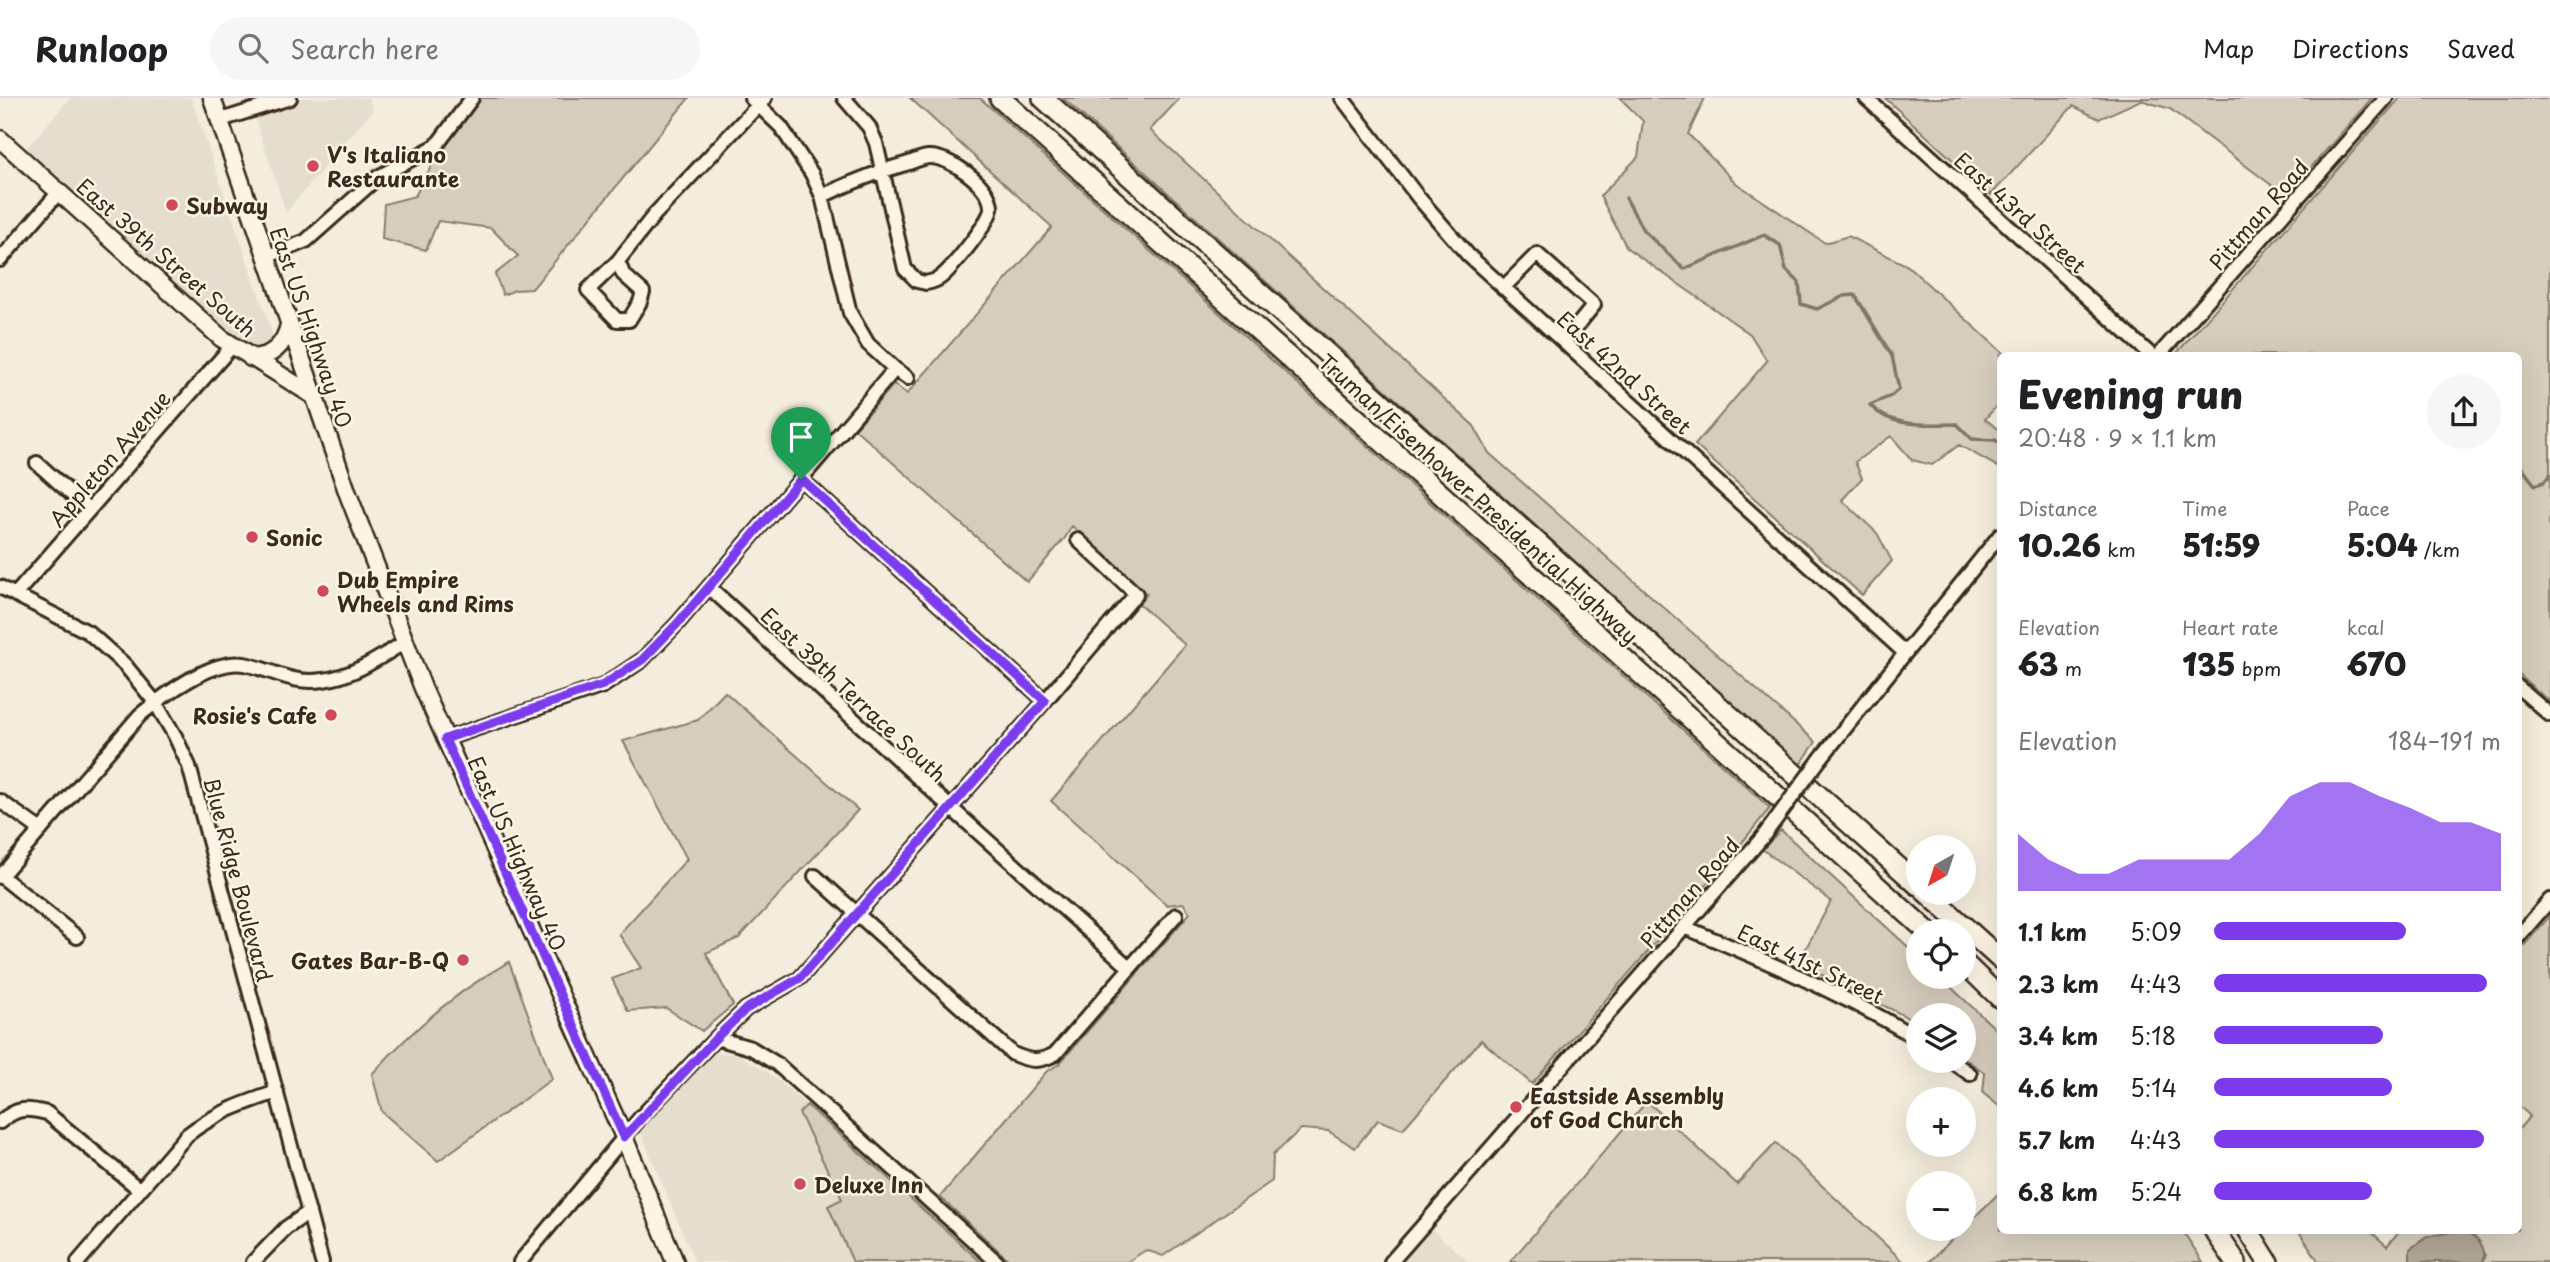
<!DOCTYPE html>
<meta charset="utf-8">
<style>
body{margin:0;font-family:"Playpen Sans",sans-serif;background:#f6f6f6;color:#202124;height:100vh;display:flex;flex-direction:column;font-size:26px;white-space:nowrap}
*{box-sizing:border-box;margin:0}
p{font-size:23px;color:#757577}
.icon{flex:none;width:38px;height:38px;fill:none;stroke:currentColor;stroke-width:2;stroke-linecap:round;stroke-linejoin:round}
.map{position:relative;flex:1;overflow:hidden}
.panel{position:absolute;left:1997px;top:254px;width:525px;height:882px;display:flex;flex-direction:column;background:#fff;border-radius:10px;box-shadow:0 7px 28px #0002}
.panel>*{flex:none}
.needle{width:46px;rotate:219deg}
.tools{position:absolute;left:1906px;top:737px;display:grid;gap:14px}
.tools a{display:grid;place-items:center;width:70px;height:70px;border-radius:50%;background:#fff;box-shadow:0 7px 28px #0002;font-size:35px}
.pin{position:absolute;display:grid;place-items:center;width:60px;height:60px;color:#fff;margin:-72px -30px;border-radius:50% 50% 50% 0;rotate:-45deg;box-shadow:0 0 7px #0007}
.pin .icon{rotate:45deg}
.round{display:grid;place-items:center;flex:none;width:74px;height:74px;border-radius:37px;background:#f6f6f6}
.head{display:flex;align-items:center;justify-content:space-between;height:119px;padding:0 21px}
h1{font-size:38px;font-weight:800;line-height:52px}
.figures{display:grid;grid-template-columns:repeat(3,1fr);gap:10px;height:119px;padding:7px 21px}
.figures div{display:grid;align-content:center}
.figures b{font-size:30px;font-weight:800}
.figures small{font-size:19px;font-weight:400}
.figures p{font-size:19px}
.chart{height:196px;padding:14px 21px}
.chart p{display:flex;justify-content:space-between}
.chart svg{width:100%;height:126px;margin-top:7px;fill:#7c3aed;opacity:.7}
ul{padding:0 21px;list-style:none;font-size:23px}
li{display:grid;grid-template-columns:112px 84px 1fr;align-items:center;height:52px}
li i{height:18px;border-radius:9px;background:#7c3aed}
header{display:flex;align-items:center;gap:42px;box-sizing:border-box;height:98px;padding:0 35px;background:#fff;border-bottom:2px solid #e0e0e0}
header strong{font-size:33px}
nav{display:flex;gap:38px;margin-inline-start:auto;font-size:24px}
.search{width:490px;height:63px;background:#f6f6f6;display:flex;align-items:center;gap:18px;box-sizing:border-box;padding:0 24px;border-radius:38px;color:#757577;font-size:26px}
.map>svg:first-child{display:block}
.built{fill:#e5ddce}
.green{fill:#d6cdbd;stroke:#887c6e;stroke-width:2}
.water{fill:#b0a596;stroke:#817466;stroke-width:2}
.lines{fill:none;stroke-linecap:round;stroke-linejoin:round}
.stream{stroke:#817466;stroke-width:3.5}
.minor-casing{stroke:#3b2a1e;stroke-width:18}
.major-casing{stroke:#3b2a1e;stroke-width:21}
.highway-casing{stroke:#3b2a1e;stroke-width:24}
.minor{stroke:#fcf5e5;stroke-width:12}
.major{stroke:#fcf5e5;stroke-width:16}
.highway{stroke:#fcf5e5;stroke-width:19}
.minor-bridge-casing{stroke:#3b2a1e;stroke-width:18;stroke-linecap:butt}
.minor-bridge{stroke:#fcf5e5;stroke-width:12}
.route-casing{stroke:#fff;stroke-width:14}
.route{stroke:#7c3aed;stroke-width:9}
.poi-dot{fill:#d1495b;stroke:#fcf5e5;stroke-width:2.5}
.labels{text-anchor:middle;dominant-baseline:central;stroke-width:5;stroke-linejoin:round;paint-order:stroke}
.poi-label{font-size:21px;font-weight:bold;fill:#3b2a1e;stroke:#fcf5e5;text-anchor:start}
.street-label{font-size:21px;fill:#3b2a1e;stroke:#fcf5e5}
</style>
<header>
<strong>Runloop</strong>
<div class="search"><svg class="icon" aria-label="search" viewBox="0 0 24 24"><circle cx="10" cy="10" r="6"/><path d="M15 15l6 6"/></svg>Search here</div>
<nav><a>Map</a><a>Directions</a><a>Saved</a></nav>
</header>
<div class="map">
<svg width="2550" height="1164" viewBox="0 0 2550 1164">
<rect width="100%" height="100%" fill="#f4eddd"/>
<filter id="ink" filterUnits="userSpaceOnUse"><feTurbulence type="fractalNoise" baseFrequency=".0143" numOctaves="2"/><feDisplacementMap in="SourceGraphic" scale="14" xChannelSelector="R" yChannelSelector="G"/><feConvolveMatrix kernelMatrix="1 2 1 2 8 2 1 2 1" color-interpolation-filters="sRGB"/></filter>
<g filter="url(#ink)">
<path class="built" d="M70 0H191L269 226 273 240 267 249H253L225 230 26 51Z
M248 0H369L373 12 286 114Z
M712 954 739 957 769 975 807 1007 800 1015 842 1101 829 1108 853 1164H695L638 1028Z
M1431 1131 1469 1164H1403Z"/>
<path class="green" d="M478 0H689L532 191 515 192 503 197 495 176 518 158 491 130 438 123 426 152 382 141 384 106 415 98 448 38Z
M910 0H980L1770 710 1728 762 1532 986 1481 942 1403 1031 1378 1022 1355 1050 1328 1033 1301 1031 1273 1057 1272 1083 1163 1158 1146 1152 1127 1164H1011L940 1099 1046 974 1059 966 1190 815 1183 805 1167 807 1051 703 1185 547 1139 506 1147 496 1072 428 1065 440 1027 484 855 331 894 286 907 296 1052 129Z
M1063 0H1180L1150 32 1474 328 1489 355 1816 644 1800 667Z
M1620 0H1705L1688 36 1736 85 1825 145 1848 138 1908 168 2005 257H2000V304L1985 321 2000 332V370L1959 347 1932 367 1912 362 1891 338 1855 364 1862 380 1842 402 1877 435 1892 463 1862 497 1695 347 1767 263 1750 236 1627 150 1600 98 1638 59 1643 23Z
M1885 0H2372L2286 98 2170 11 2141 2 2099 21 2073 8 1991 97Z
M2400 0H2550V604L2518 576V257H2175Z
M725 594 858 712 739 840 706 855 733 907 702 933 666 910 628 913 612 881 641 870 619 836 687 761 623 643 698 622Z
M1781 732 1918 858V878L1940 879 2000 935V1009L1983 995 1985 975 1964 960V917H1918V927L1903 917 1798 865 1831 803 1762 751Z
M2550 818V1164H2483L2486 1157 2466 1132H2518V1032L2530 1018 2518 1007V854Z
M509 864 552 981 438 1063 382 1014 372 976C411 933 458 892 509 864Z
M1647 1003 1737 1086 1776 1045 1904 1164H1510Z
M807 1007 981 1164H853L828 1108 842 1101 799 1015Z
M2000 1094V1132H2182L2203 1164H1929Z
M2298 1132H2369L2387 1148 2400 1132H2460L2427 1139 2410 1151V1164H2319Z"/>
<path class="water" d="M2460 1132C2475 1134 2488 1149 2483 1164H2410V1151L2427 1139Z"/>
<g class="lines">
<path class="stream" d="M1626 100 1643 132 1684 171 1764 137 1780 147 1786 172 1799 184 1801 206 1817 211 1844 198 1855 197 1892 258 1899 291 1891 298 1870 307C1891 331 1929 326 1957 326L1972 341 1995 342 2000 345
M2518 365 2535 387 2544 384 2550 377
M2550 422V432"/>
<defs>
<path id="minor" d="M751 0 781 29 812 76 822 98 850 215 868 246 895 271 908 280
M1342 0 1418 99 1468 157 1905 555
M1866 0 2151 257
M221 22 290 0
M822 98C848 86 874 75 902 67 910 65 920 60 928 59 948 57 992 88 991 110 991 123 952 170 941 179 936 183 931 184 926 185L917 183 905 171 876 45 869 29 844 0
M266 159 306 143 378 79 436 48 472 0
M0 162 60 93
M618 163 623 176 643 194 640 204 629 222H617L588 192 618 163 655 116 765 0
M1503 190 1537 156 1594 207 1564 244
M2159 257 2386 0
M37 365 89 412
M801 381 1045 603
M0 489 88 534 125 567 155 604 175 638 189 668 322 1164
M709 489 951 710 1130 870
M15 497 232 248
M2518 589 2550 617
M445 641 603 588 642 562 677 526 895 271
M1821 660 2000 437
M0 703 41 732
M1 778 77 839
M815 778 1013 956C1030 963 1038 965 1055 956L1176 817
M0 779 140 617C164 597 212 561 244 566 271 571 292 587 323 582 354 578 379 560 405 544
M1684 829C1764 862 1844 896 1918 941
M2518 839 2550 802
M716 940 751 950 777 966 997 1164
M1950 962 1970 976
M0 1024C17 1009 27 1010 47 1015L140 1092
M78 1164 187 1037C215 1015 244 1005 277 994
M253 1164 286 1130 309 1114
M520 1164 640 1020 716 940 746 911 800 880 1045 603 1136 496 1078 442
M1391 1164 1762 740"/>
<path id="major" d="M212 0 348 396 423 590 624 1039 675 1164
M0 41 221 240 314 298
M251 260C272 259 284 248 289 227"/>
<path id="highway" d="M1000 0 1927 833
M1043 0 1918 787
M1926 794 2000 861
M1964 865 2000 900
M2214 1132 2236 1164
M2248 1132 2268 1164"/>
</defs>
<use href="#minor" class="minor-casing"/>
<use href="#major" class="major-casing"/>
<use href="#highway" class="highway-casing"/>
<use href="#minor" class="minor"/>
<use href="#major" class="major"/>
<use href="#highway" class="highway"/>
<defs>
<path id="minor-bridge" d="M1762 740 1821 660"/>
</defs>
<use href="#minor-bridge" class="minor-bridge-casing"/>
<use href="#minor-bridge" class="minor-bridge"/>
</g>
</g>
<g class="lines" filter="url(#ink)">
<defs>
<path id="route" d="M801 381 1045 603 800 880 746 911 716 940 624 1039 445 641 603 587 642 562 677 526Z"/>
</defs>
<use href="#route" class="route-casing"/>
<use href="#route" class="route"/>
</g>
<g class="poi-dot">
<circle cx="313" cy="68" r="7"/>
<circle cx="172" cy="107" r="7"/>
<circle cx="252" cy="439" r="7"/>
<circle cx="323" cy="493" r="7"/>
<circle cx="331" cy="617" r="7"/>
<circle cx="463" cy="862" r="7"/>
<circle cx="1516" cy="1009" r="7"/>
<circle cx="800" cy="1086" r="7"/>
</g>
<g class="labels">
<g class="poi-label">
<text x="327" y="56">V's Italiano<tspan x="327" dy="24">Restaurante</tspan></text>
<text x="186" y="107">Subway</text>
<text x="266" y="439">Sonic</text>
<text x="337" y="481">Dub Empire<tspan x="337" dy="24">Wheels and Rims</tspan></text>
<text x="317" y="617" text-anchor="end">Rosie's Cafe</text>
<text x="449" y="862" text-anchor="end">Gates Bar-B-Q</text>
<text x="1530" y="997">Eastside Assembly<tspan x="1530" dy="24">of God Church</tspan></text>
<text x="814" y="1086">Deluxe Inn</text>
</g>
<g class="street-label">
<text transform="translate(2021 114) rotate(42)">East 43rd Street</text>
<text transform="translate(2258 116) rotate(-49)">Pittman Road</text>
<text transform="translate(167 159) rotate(41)">East 39th Street South</text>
<text transform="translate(312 229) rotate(71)">East US Highway 40</text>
<text transform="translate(1625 274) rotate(42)">East 42nd Street</text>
<text transform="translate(109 360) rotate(-49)">Appleton Avenue</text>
<text transform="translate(1479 400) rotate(42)">Truman/Eisenhower Presidential Highway</text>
<text transform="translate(854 596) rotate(43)">East 39th Terrace South</text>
<text transform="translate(518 755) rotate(66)">East US Highway 40</text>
<text transform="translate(239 781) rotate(75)">Blue Ridge Boulevard</text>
<text transform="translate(1689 794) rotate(-49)">Pittman Road</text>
<text transform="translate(1811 865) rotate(25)">East 41st Street</text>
</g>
</g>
</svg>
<div class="tools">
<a><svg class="needle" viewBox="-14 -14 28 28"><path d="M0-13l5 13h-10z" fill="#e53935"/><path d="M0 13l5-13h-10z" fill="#757577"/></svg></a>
<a><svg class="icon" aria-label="locate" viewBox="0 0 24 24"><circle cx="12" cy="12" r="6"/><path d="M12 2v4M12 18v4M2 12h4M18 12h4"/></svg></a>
<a><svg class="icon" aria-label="layers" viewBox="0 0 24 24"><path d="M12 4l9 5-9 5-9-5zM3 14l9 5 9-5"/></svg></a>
<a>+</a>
<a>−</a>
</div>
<div class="pin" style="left:801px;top:381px;background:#1e9e55"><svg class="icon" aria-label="arrive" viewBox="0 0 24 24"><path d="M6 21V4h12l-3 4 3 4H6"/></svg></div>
<section class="panel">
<div class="head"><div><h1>Evening run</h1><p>20:48 · 9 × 1.1 km</p></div><a class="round"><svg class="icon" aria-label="share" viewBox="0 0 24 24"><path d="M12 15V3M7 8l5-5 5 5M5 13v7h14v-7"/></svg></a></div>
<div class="figures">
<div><p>Distance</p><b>10.26<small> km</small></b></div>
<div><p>Time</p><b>51:59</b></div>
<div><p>Pace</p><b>5:04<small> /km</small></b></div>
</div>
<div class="figures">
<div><p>Elevation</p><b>63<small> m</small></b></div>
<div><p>Heart rate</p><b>135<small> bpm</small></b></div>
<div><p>kcal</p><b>670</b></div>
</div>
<div class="chart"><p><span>Elevation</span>184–191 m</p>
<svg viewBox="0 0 160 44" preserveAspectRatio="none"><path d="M0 44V24L10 33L20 38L30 38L40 33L50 33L60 33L70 33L80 24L90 11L100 6L110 6L120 11L130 15L140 20L150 20L160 24V44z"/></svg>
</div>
<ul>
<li><b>1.1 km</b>5:09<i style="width:67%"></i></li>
<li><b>2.3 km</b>4:43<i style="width:95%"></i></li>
<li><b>3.4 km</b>5:18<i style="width:59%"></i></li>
<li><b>4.6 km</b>5:14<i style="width:62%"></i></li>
<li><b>5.7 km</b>4:43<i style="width:94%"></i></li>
<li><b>6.8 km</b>5:24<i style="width:55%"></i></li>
</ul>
</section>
</div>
